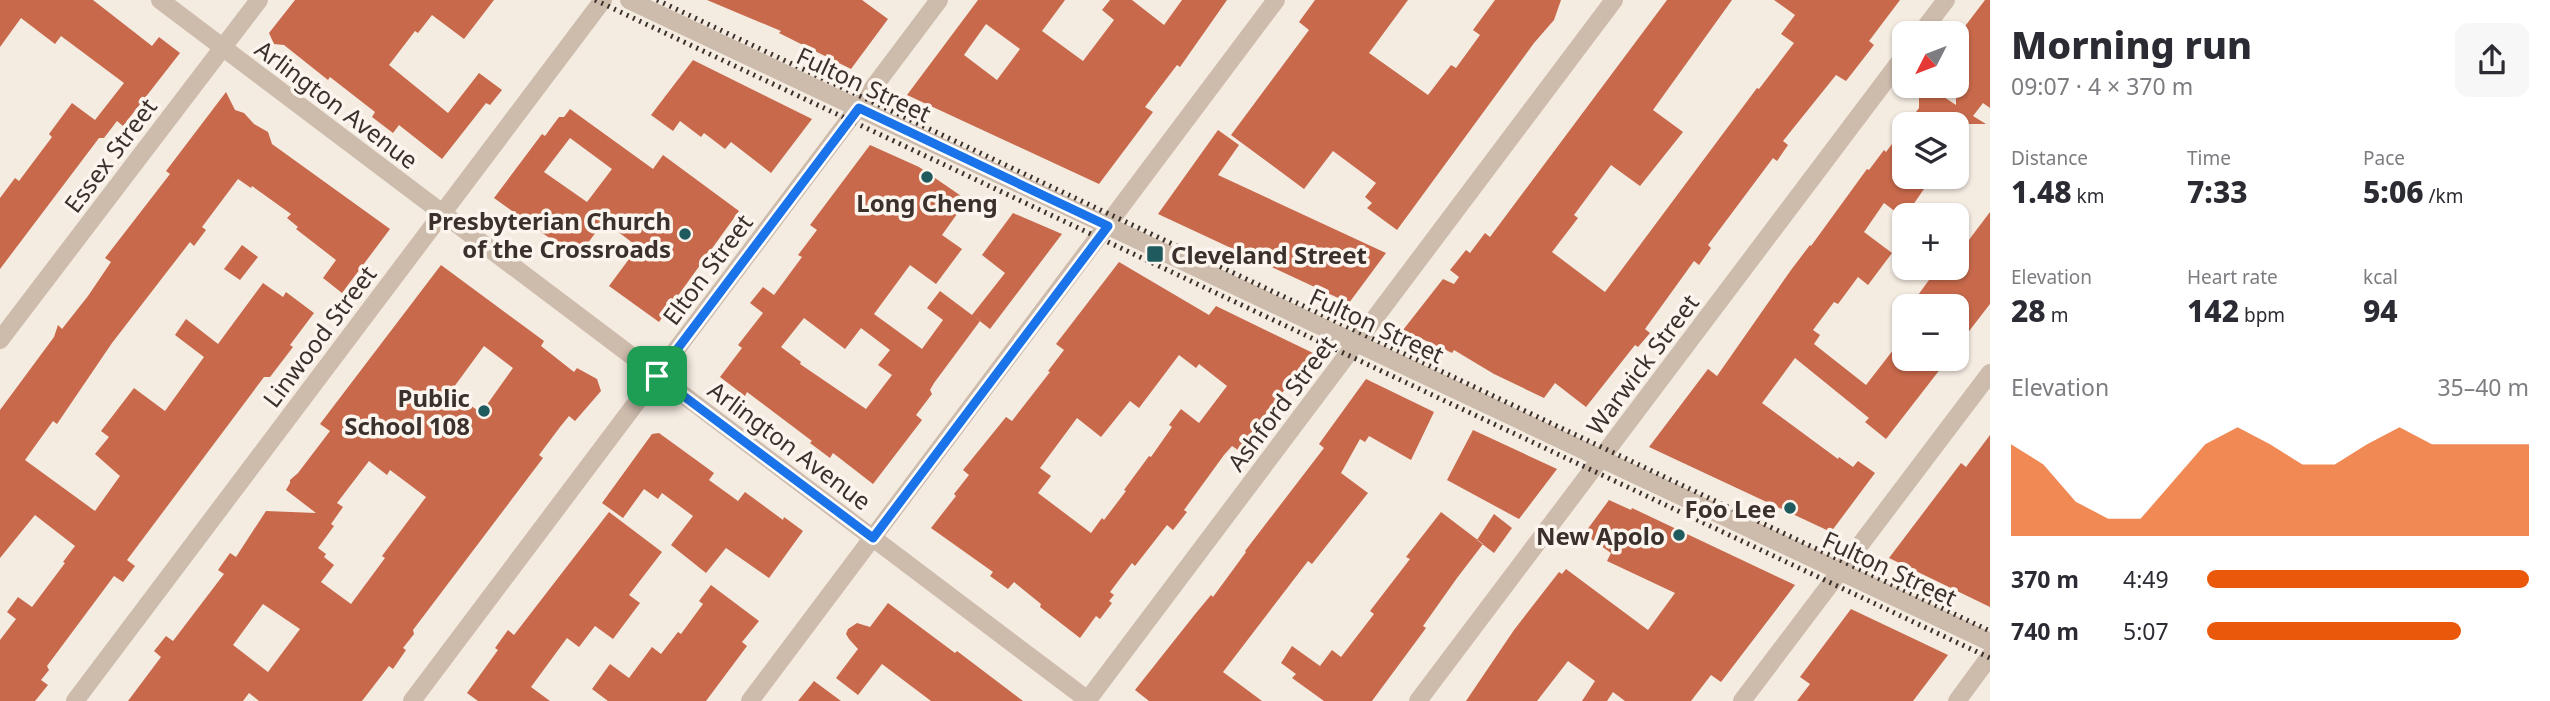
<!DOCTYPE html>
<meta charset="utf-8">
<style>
body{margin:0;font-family:"Noto Sans",sans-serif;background:#f7f7f7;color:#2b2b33;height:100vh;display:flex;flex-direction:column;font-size:26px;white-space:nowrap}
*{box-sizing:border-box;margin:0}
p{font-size:23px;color:#7c7c81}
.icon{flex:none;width:38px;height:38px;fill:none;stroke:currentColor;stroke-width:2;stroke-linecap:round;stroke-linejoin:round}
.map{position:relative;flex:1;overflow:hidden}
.panel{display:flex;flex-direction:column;background:#fff;width:560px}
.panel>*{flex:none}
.needle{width:46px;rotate:228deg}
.tools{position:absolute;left:1892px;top:21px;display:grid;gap:14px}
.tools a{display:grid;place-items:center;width:77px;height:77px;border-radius:14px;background:#fff;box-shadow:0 2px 5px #0004;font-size:35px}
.pin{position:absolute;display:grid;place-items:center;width:60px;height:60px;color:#fff;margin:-30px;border-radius:14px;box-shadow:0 4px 10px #0006}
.round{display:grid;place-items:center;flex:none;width:74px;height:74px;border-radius:14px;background:#f7f7f7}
.summary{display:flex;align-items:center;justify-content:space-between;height:119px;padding:0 21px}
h1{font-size:38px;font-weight:800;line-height:52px}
.stats{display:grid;grid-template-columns:repeat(3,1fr);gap:10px;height:119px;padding:7px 21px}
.stats div{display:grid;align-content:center}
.stats b{font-size:30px;font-weight:800}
.stats small{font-size:19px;font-weight:400}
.stats p{font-size:19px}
.chart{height:196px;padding:14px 21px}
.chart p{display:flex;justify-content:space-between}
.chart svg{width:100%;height:126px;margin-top:7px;fill:#ea580c;opacity:.7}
ul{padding:0 21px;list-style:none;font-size:23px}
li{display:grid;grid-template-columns:112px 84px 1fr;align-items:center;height:52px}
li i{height:18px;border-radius:9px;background:#ea580c}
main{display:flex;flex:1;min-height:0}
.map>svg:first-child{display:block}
.building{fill:#c8694b;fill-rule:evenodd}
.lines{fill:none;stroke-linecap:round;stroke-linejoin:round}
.minor{stroke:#cdbbac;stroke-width:18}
.rail{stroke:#3b302b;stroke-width:5;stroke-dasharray:2 5;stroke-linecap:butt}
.route-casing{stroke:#fff;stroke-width:14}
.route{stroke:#1a73e8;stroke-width:9}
.poi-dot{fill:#1f5a5e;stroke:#fbf5ee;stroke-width:2.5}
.labels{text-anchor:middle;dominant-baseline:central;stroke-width:7;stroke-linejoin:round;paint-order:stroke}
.street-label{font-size:24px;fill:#3b302b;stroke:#fbf5ee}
.poi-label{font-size:24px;font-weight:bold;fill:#3b302b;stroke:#fbf5ee;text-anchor:end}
</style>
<main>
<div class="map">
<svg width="1990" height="701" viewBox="0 0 1990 701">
<rect width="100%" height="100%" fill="#f4ebe1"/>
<path class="building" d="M0 0H93L152 46 159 37 180 53 123 126 117 121 104 138H99L0 269V198L15 178 19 181 52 137 49 134 72 103 95 120 124 83 61 36 55 44 21 18 0 47Z
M295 0H494L464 39 432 15 418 33 415 31 389 65 448 113 479 73 502 90 490 105 486 103 442 159 399 125 393 133 372 117 375 112 330 77 328 80 284 45 274 44 269 33Z
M707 0H862L888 19 851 69 779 33 781 31Z
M978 0H1065L1042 31 1083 61 1114 20 1102 10 1110 0H1132L1164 25 1182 0H1227L1180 67 1177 65 1145 107 1153 112 1099 184 907 95ZM986 24 1020 49 997 80 964 55Z
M1315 0H1408L1369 53 1428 95 1451 65 1456 68 1480 35 1473 30 1495 0H1561L1554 20 1534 43 1397 230 1367 208 1372 203 1365 197 1376 183 1333 151 1304 189 1231 135 1309 30 1299 22Z
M1667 0H1732L1653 110 1683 132 1640 186 1611 165 1574 215 1578 218 1552 252 1605 292 1757 88 1759 89 1794 43 1781 34 1795 15 1774 0H1900L1869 41 1874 45 1846 81 1836 75 1783 141 1788 145 1777 161 1773 158 1708 245 1711 248 1699 265 1694 261 1645 329 1650 333 1638 347 1635 345 1586 407 1555 383 1544 398 1494 374 1454 350 1452 353 1403 330 1443 279 1454 284 1459 277 1450 270 1466 250 1470 253 1485 233 1490 237Z
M1985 0H1990V108L1983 103 1973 116 1986 124H1967L1956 137V124H1907L1919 108V97L1928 95 1932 89 1956 105V38Z
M693 60 812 119 771 173 731 142 725 149 704 133 701 137 680 121 673 131 651 115Z
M226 92 235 110 244 113 254 124 268 132 272 144 390 229 342 293 323 278 336 260 296 229 298 227 287 218 291 214 252 186 251 188 238 179 202 227 206 230 194 246 190 242 112 343 57 424 53 421 25 460 95 511 120 476 95 454 109 437 101 431 134 388 165 411 204 357 175 335 186 319 218 344 263 283 283 297 286 292 314 313 290 345 293 347 270 377H264L127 560 135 566 123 582 114 576 47 666 49 670 41 680 48 685 35 701H0V640L16 619 7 612 18 597 32 607 65 563 63 562 75 546 35 515 0 558V410L54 337 58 325 62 329 88 296 111 262 105 258 170 174 166 171Z
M570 109 653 169 663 155 739 211 659 322 609 286 638 247 604 221 577 258 494 198 542 134 545 136 559 117H564ZM570 138 612 169 587 202 544 172Z
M1904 128V177H1913L1926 186 1904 218 1884 203 1864 232 1892 253 1868 285 1858 277 1838 304 1834 302 1813 330 1820 335 1814 344 1866 385 1904 336V359H1948L1886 439 1865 422 1869 418 1795 358 1762 403 1838 459 1839 457 1853 467 1858 461 1875 473 1831 532 1649 447 1708 369 1717 376 1791 270 1810 245 1811 246 1867 169 1869 170 1884 150 1886 152Z
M1218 130 1239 145 1218 175 1386 253 1349 303 1158 214Z
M870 145 919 167 967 200 942 235 962 249 936 284 910 265 874 314 922 349 943 320 927 308 940 291 980 321 934 383 930 390 932 394 916 415 922 420 873 484 833 453 830 458 810 443 812 441 747 392 745 396 720 377 742 348 738 345 763 313 750 303 763 287 774 295 802 257 798 255 817 230 810 225ZM804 318 845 349 861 328 890 350 878 365 892 375 866 409 800 364 801 362 781 347Z
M1990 212V304L1956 348V306H1910L1929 280 1914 268H1956V257Z
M1013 213 1062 234 990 329 972 315 1005 273 982 255Z
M242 245 258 257 240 280 224 269Z
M1119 262 1209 315 1216 306 1313 353 1238 450 1232 446 1224 455 1184 510 1187 512 1173 530 1167 525 1135 566 1132 563 1110 592 1114 595 1109 601 1112 603 1100 619 1096 616 1080 638 1040 607 1041 604 1014 582 1008 589 990 576 993 572 931 528 956 496 954 494 969 475 963 470 1006 417 1012 421 1050 372 1048 371 1064 350 1056 344ZM1179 355 1196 368 1199 364 1227 386 1199 423 1181 409 1169 425 1172 427 1151 457 1149 456 1124 490 1126 491 1104 520 1102 518 1091 533 1038 493 1051 476 1040 468 1077 418 1101 437 1130 401 1139 408Z
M441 265 544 341 541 346 574 372 577 368 597 379 601 391 575 421 569 416 560 427 539 455 543 458 413 630 414 634 403 648 406 650 393 669 389 666 362 701H259L249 693 243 701H128L161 657 154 651 166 636 173 641 224 574 218 570 230 553 236 557 266 511 316 513 286 490 290 483V480L298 473 330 431 320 424ZM484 346 513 368 481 413 451 391ZM369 461 387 475 390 470 426 497 382 556 385 558 351 604 321 582 334 565 324 557 326 554 318 548 334 526 331 524 343 507 337 503ZM263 604 300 629 268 672 233 645Z
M1366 379 1434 412 1411 460 1369 436 1365 442 1360 439 1341 473 1368 493 1312 564 1308 561 1223 672 1262 701H1149L1135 690 1196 613 1211 595 1213 597 1246 552 1245 551 1324 448 1319 444Z
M1473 430 1557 469 1519 519 1447 480Z
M659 433 714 473 709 480 738 501 745 492 783 520 784 517 803 531 769 578 726 548 706 573 671 545 693 516 662 493 658 499 644 489 623 518 602 503 652 434Z
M1990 435V607L1889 558 1961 463 1966 467Z
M1609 500 1631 510 1632 508 1795 585 1721 682 1711 675 1691 701H1625L1613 692 1607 701H1582L1595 681 1568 661 1537 701H1466L1514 630 1559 572 1562 574 1566 569 1648 630 1675 593 1607 561 1611 553 1584 534Z
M609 512 662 552 629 595 640 603 613 639 595 626 579 647 567 638 531 687 550 701H478L467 693 498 650 495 648 508 630 514 635Z
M1441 512 1483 544 1457 578 1423 626 1426 628 1372 701H1324L1292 678 1296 674 1281 663 1292 646 1320 666 1332 650 1341 657 1374 614 1370 611 1410 559 1406 557Z
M1494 514 1512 528 1494 553 1477 540Z
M711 585 759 621 742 642 747 646 706 701H608L592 689 610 664 629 678 652 647 661 654 678 632 681 634 703 604 699 601Z
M888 603 955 653 957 651 1023 701H931L882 664 858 695 836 678 858 649 849 639 846 634 848 629 857 623 870 627Z
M1851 609 1948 655 1913 701H1797L1810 684 1800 677Z
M814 681 841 701H798Z"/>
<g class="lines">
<path class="minor" d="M160 0 1089 701
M629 0 1990 642
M1921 33 1946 0
M0 340 259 0
M75 701 603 0
M412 701 939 0
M750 701 1276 0
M1087 701 1614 0
M1418 701 1904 56
M1742 701 1990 373
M1957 701 1990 656"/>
<path class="rail" d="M595 0 1990 658
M657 0 1990 631"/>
</g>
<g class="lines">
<defs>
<path id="route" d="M859 108 1108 226 873 538 657 376Z"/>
</defs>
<use href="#route" class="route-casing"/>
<use href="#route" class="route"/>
</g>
<g class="poi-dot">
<circle cx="927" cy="177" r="7"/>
<circle cx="685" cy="234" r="7"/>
<rect x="1146" y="245" width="18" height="18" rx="3.5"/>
<circle cx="484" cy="411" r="7"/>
<circle cx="1790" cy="508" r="7"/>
<circle cx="1679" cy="535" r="7"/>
</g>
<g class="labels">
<g class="street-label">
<text transform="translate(864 84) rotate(25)">Fulton Street</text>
<text transform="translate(337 104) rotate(37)">Arlington Avenue</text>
<text transform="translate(110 155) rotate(-53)">Essex Street</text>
<text transform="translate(707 269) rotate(-53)">Elton Street</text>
<text transform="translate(1377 325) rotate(25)">Fulton Street</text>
<text transform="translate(319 336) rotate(-53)">Linwood Street</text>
<text transform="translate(1642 364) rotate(-53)">Warwick Street</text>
<text transform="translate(1281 403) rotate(-53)">Ashford Street</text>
<text transform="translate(790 445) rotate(37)">Arlington Avenue</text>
<text transform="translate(1890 568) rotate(25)">Fulton Street</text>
</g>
<g class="poi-label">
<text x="927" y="202" text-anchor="middle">Long Cheng</text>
<text x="671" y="220">Presbyterian Church<tspan x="671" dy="28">of the Crossroads</tspan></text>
<text x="1171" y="254" text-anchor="start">Cleveland Street</text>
<text x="470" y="397">Public<tspan x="470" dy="28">School 108</tspan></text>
<text x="1776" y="508">Foo Lee</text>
<text x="1665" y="535">New Apolo</text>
</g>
</g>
</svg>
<div class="tools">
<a><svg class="needle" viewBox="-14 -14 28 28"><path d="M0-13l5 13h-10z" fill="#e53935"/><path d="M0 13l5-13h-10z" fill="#7c7c81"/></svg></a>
<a><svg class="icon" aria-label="layers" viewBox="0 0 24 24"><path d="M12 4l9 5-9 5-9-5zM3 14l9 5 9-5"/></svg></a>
<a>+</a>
<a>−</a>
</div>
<div class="pin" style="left:657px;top:376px;background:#1e9e55"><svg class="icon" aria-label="arrive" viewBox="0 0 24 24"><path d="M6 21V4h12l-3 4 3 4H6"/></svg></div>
</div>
<section class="panel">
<div class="summary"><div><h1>Morning run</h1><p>09:07 · 4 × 370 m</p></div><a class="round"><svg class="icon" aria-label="share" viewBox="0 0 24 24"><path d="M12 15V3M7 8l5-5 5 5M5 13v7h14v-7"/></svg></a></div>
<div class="stats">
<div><p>Distance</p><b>1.48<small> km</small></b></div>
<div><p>Time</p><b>7:33</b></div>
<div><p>Pace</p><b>5:06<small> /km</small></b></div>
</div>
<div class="stats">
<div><p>Elevation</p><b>28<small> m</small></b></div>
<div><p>Heart rate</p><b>142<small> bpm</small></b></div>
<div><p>kcal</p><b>94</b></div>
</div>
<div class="chart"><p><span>Elevation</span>35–40 m</p>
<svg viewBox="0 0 160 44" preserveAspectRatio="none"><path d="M0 44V12L10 19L20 32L30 38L40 38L50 25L60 12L70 6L80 12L90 19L100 19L110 12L120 6L130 12L140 12L150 12L160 12V44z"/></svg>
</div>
<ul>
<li><b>370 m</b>4:49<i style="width:100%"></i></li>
<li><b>740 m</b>5:07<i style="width:79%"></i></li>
</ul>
</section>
</main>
